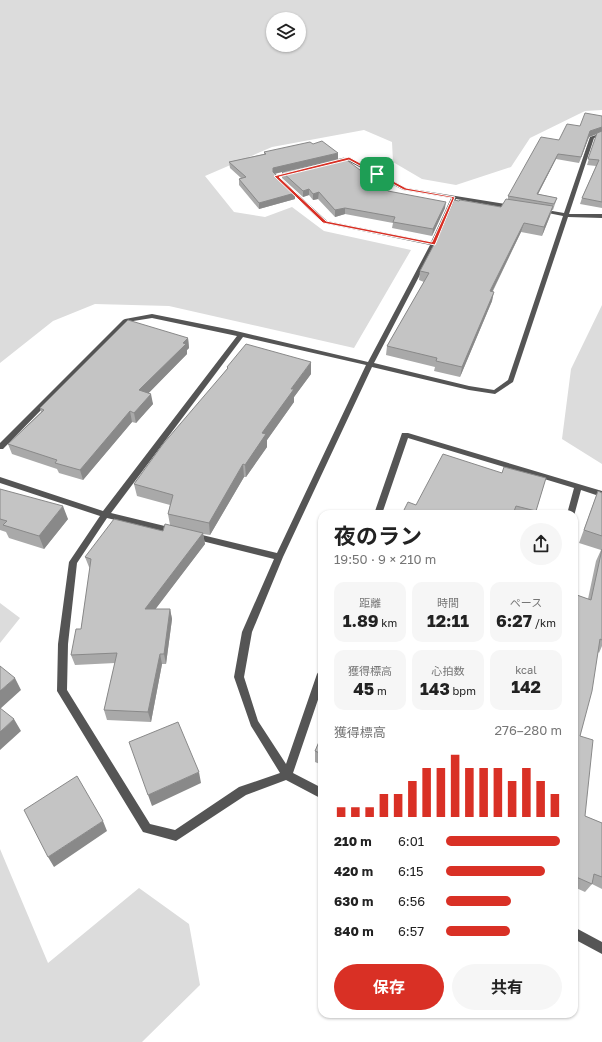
<!DOCTYPE html>
<html lang="ja">
<meta charset="utf-8">
<style>
body{margin:0;font-family:"Golos Text","Noto Sans JP",sans-serif;background:#f6f6f6;color:#222;height:100vh;display:flex;flex-direction:column;font-size:15px;white-space:nowrap}
*{box-sizing:border-box;margin:0}
p{font-size:13px;color:#767676}
.icon{flex:none;width:22px;height:22px;fill:none;stroke:currentColor;stroke-width:2;stroke-linecap:round;stroke-linejoin:round}
.map{position:relative;flex:1;overflow:hidden}
.drawer{position:absolute;left:318px;top:510px;width:260px;height:508px;display:flex;flex-direction:column;background:#fff;border-radius:12px;box-shadow:0 1px 3px #0004}
.drawer>*{flex:none}
.buttons{position:absolute;left:266px;top:12px;display:grid;gap:8px}
.buttons a{display:grid;place-items:center;width:40px;height:40px;border-radius:50%;background:#fff;box-shadow:0 1px 3px #0004;font-size:20px}
.pin{position:absolute;display:grid;place-items:center;width:34px;height:34px;color:#fff;margin:-17px;border-radius:8px;box-shadow:0 2px 6px #0006}
.round{display:grid;place-items:center;flex:none;width:42px;height:42px;border-radius:21px;background:#f6f6f6}
.overview{display:flex;align-items:center;justify-content:space-between;height:68px;padding:0 16px}
h1{font-size:22px;font-weight:700;line-height:30px}
.stats{display:grid;grid-template-columns:repeat(3,1fr);gap:6px;height:68px;padding:4px 16px}
.stats div{display:grid;align-content:center;border-radius:10px;background:#f6f6f6;text-align:center}
.stats b{font-size:17px;font-weight:700}
.stats small{font-size:11px;font-weight:400}
.stats p{font-size:11px}
.chart{height:112px;padding:8px 16px}
.chart p{display:flex;justify-content:space-between}
.chart svg{width:100%;height:72px;margin-top:4px;stroke:#d93025;stroke-width:6}
.primary-button{display:flex;gap:8px;margin-top:auto;padding:8px 16px}
.primary-button a{flex:1;height:46px;border-radius:24px;background:#d93025;color:#fff;font-size:16px;font-weight:700;line-height:46px;text-align:center}
.primary-button a+a{background:#f6f6f6;color:#222}
ul{padding:0 16px;list-style:none;font-size:13px}
li{display:grid;grid-template-columns:64px 48px 1fr;align-items:center;height:30px}
li i{height:10px;border-radius:5px;background:#d93025}
.map>svg:first-child{display:block}
.green{fill:#dcdcdc;fill-rule:evenodd}
.lines{fill:none;stroke-linecap:round;stroke-linejoin:round}
.street{fill:#555;fill-rule:evenodd}
.wall{fill:#a9a9a9}
.shaded-wall{fill:#898989}
.building{fill:#c4c4c4;stroke:#898989}
.route{fill:#d93025;stroke:#fff;fill-rule:evenodd}
</style>
<div class="map">
<svg width="602" height="1042" viewBox="0 0 602 1042">
<rect width="100%" height="100%" fill="#fff"/>
<path class="green" d="M0 0H602V110L585 111 530 138 511 167 456 185 422 179 393 162 392 142 364 130 272 147 205 176 234 212 265 217 292 207 324 231 411 250 354 348 169 306 95 304 53 321 0 363ZM273 19H299V45H273Z
M602 305V464L562 439 571 369Z
M0 603 20 618 0 643Z
M0 849 48 963 139 888 189 924 200 985 142 1042H0Z"/>
<g class="lines">
<path class="street" d="M602 133V135L594 138 569 214H602V218L568 217 513 382 495 394 469 390 372 367 283 557 252 632 244 677 258 721 286 764 317 674 319 671 322 670V688L293 773 322 788V799L286 780 246 795 176 841 143 832 57 691 58 644 69 562 100 516 0 483V477L103 511 237 336 152 318 127 322 3 449H0V443L123 320 125 319 152 314 232 330 368 362 430 245 323 223 274 176 295 171V173L279 177 327 221 431 242 451 198 403 190 348 161 337 162 335 161 349 158 406 188 512 205 515 207 512 209 456 199 436 244 374 363 469 386 494 390 508 380 563 216 538 211 541 209 564 213 590 137ZM243 337 366 365 277 553 194 533 191 534 190 536 191 538 194 539 274 559 242 632 234 677 251 726 280 773 239 787 175 830 150 824 67 690 68 644 77 563 107 518 173 534 176 533 177 531 176 529 173 528 111 513Z
M402 433H408L602 491V497L581 490 574 516V514H567L574 488 408 438 382 514H374Z
M574 927 602 942V954L574 939Z"/>
</g>
<path class="wall" d="M602 116V208L580 204 582 198 596 166 587 165 597 134 589 137 579 163 556 159 538 194 557 198 553 210H552L550 216 542 236 521 232 493 291 492 301 460 377 434 371 435 367 386 355 387 346 424 282 419 280 420 271 501 207 508 199V196L559 140 580 126Z
M313 144 338 159 388 191 445 208 432 236 392 228 393 223 345 214 335 217 318 199 313 200 309 195 303 197 282 178V172L275 174 295 199 259 209 239 185V179L241 178 230 168 229 162 264 154V152Z
M188 338 189 348 187 350V354L148 393 153 404 136 423 132 422 83 480 59 473 57 469 12 454 8 444 41 412 40 408Z
M227 367 311 374 294 397V402L267 440V447L246 477H244L210 535 203 534 205 544 155 609H170L172 619 166 664H162L151 722 107 720 104 710 115 663 75 665 71 655 81 629 90 568 89 567 85 557 163 531 170 525 168 514 170 505 137 496 134 484 227 369Z
M502 473 546 478 535 514H402L416 505Z
M0 489 68 519 44 549 9 538 6 532 0 530Z
M598 491 602 493V646L599 653 598 652 580 736 585 816 602 823V889L592 884 585 892 574 887V594L588 599 596 561 601 550 579 543Z
M322 735V765L315 762V751Z"/>
<path class="shaded-wall" d="M602 127V132L589 137 579 163 590 131Z
M338 153V159L273 174V168Z
M558 154 556 159 535 200 537 194Z
M309 189V195L303 197V191Z
M319 192 318 199 313 200V194Z
M295 193V199L259 209V203Z
M446 202 445 208 432 236 433 229Z
M553 206 550 216 542 236 544 227Z
M345 208V214L335 217V210Z
M524 223 521 232 488 300 490 291Z
M494 292 492 301 460 377 462 367Z
M188 338 189 348 187 350V354L141 401 139 390Z
M311 362V374L294 397V402L267 440V447L246 477 245 465 262 433 291 389Z
M151 394 153 404 136 423 134 413Z
M130 411 132 422 83 480 80 470Z
M243 464 244 477 210 535 209 523Z
M63 506 68 519 44 549 39 536Z
M203 533 205 544 148 619 145 609Z
M170 609 172 619 166 664 164 654Z
M160 654 162 664 151 722 148 712Z
M15 678 21 690 0 709V691Z
M14 719 21 731 0 750V732Z
M199 772 201 783 152 806 148 795Z
M103 821 107 831 54 867 48 857Z"/>
<path class="building" d="M585 113 602 116V127L590 131 581 157 558 154 537 194 557 198 554 204 508 196 541 137 559 140 567 124 580 126Z
M602 131V202L582 198 599 160 588 159 597 133Z
M322 141 338 153 273 168V172L295 193 259 203 239 179 246 177 229 162 266 154 264 152 310 142 313 144Z
M344 158 388 191 446 202 433 229 393 222 395 217 345 208 335 210 319 192 313 194 309 189 303 191 282 172Z
M506 199 553 206 544 227 524 223 490 291 494 292 462 367 436 361 437 358 387 346 429 273 420 271 439 235 454 200 459 201 460 200 501 207Z
M128 320 188 338 183 343 186 344 139 390 151 394 134 413 130 411 80 470 55 463 57 460 8 444 44 410 40 408Z
M246 344 311 362 291 389H294L262 433 266 434 245 465 243 464 209 523 168 514 173 495 134 484 163 444 228 368 227 367Z
M443 454 502 473 504 467 546 478 536 511 516 506 513 514H402L408 502 416 505Z
M0 489 63 506 39 536 3 525 7 521 0 519Z
M598 491 602 493V536L584 530Z
M114 519 163 531 165 524 203 533 145 609H170L164 654H160L148 712 104 710 117 653 71 655 76 629H81L91 559 85 557Z
M602 549V640L600 639 592 691 580 736 593 740 585 816 602 823V877L594 874 592 884 574 876V594L591 600Z
M0 666 15 678 0 691Z
M0 708 14 719 0 732Z
M178 722 199 772 148 795 129 742Z
M322 735V754L315 751Z
M77 776 103 821 48 857 24 810Z"/>
<path class="route" d="M349 157 406 188 455 197 435 245 323 223 274 176ZM349 160 404 190 452 198 432 242 326 221 279 177Z"/>
</svg>
<div class="buttons">
<a><svg class="icon" aria-label="layers" viewBox="0 0 24 24"><path d="M12 4l9 5-9 5-9-5zM3 14l9 5 9-5"/></svg></a>
</div>
<div class="pin" style="left:377px;top:174px;background:#1e9e55"><svg class="icon" aria-label="arrive" viewBox="0 0 24 24"><path d="M6 21V4h12l-3 4 3 4H6"/></svg></div>
<section class="drawer">
<div class="overview"><div><h1>夜のラン</h1><p>19:50 · 9 × 210 m</p></div><a class="round"><svg class="icon" aria-label="share" viewBox="0 0 24 24"><path d="M12 15V3M7 8l5-5 5 5M5 13v7h14v-7"/></svg></a></div>
<div class="stats">
<div><p>距離</p><b>1.89<small> km</small></b></div>
<div><p>時間</p><b>12:11</b></div>
<div><p>ペース</p><b>6:27<small> /km</small></b></div>
</div>
<div class="stats">
<div><p>獲得標高</p><b>45<small> m</small></b></div>
<div><p>心拍数</p><b>143<small> bpm</small></b></div>
<div><p>kcal</p><b>142</b></div>
</div>
<div class="chart"><p><span>獲得標高</span>276–280 m</p>
<svg viewBox="0 0 160 44" preserveAspectRatio="none"><path d="M5 44V38M15 44V38M25 44V38M35 44V30M45 44V30M55 44V22M65 44V14M75 44V14M85 44V6M95 44V14M105 44V14M115 44V14M125 44V22M135 44V14M145 44V22M155 44V30"/></svg>
</div>
<ul>
<li><b>210 m</b>6:01<i style="width:98%"></i></li>
<li><b>420 m</b>6:15<i style="width:85%"></i></li>
<li><b>630 m</b>6:56<i style="width:56%"></i></li>
<li><b>840 m</b>6:57<i style="width:55%"></i></li>
</ul>
<div class="primary-button"><a>保存</a><a>共有</a></div>
</section>
</div>
